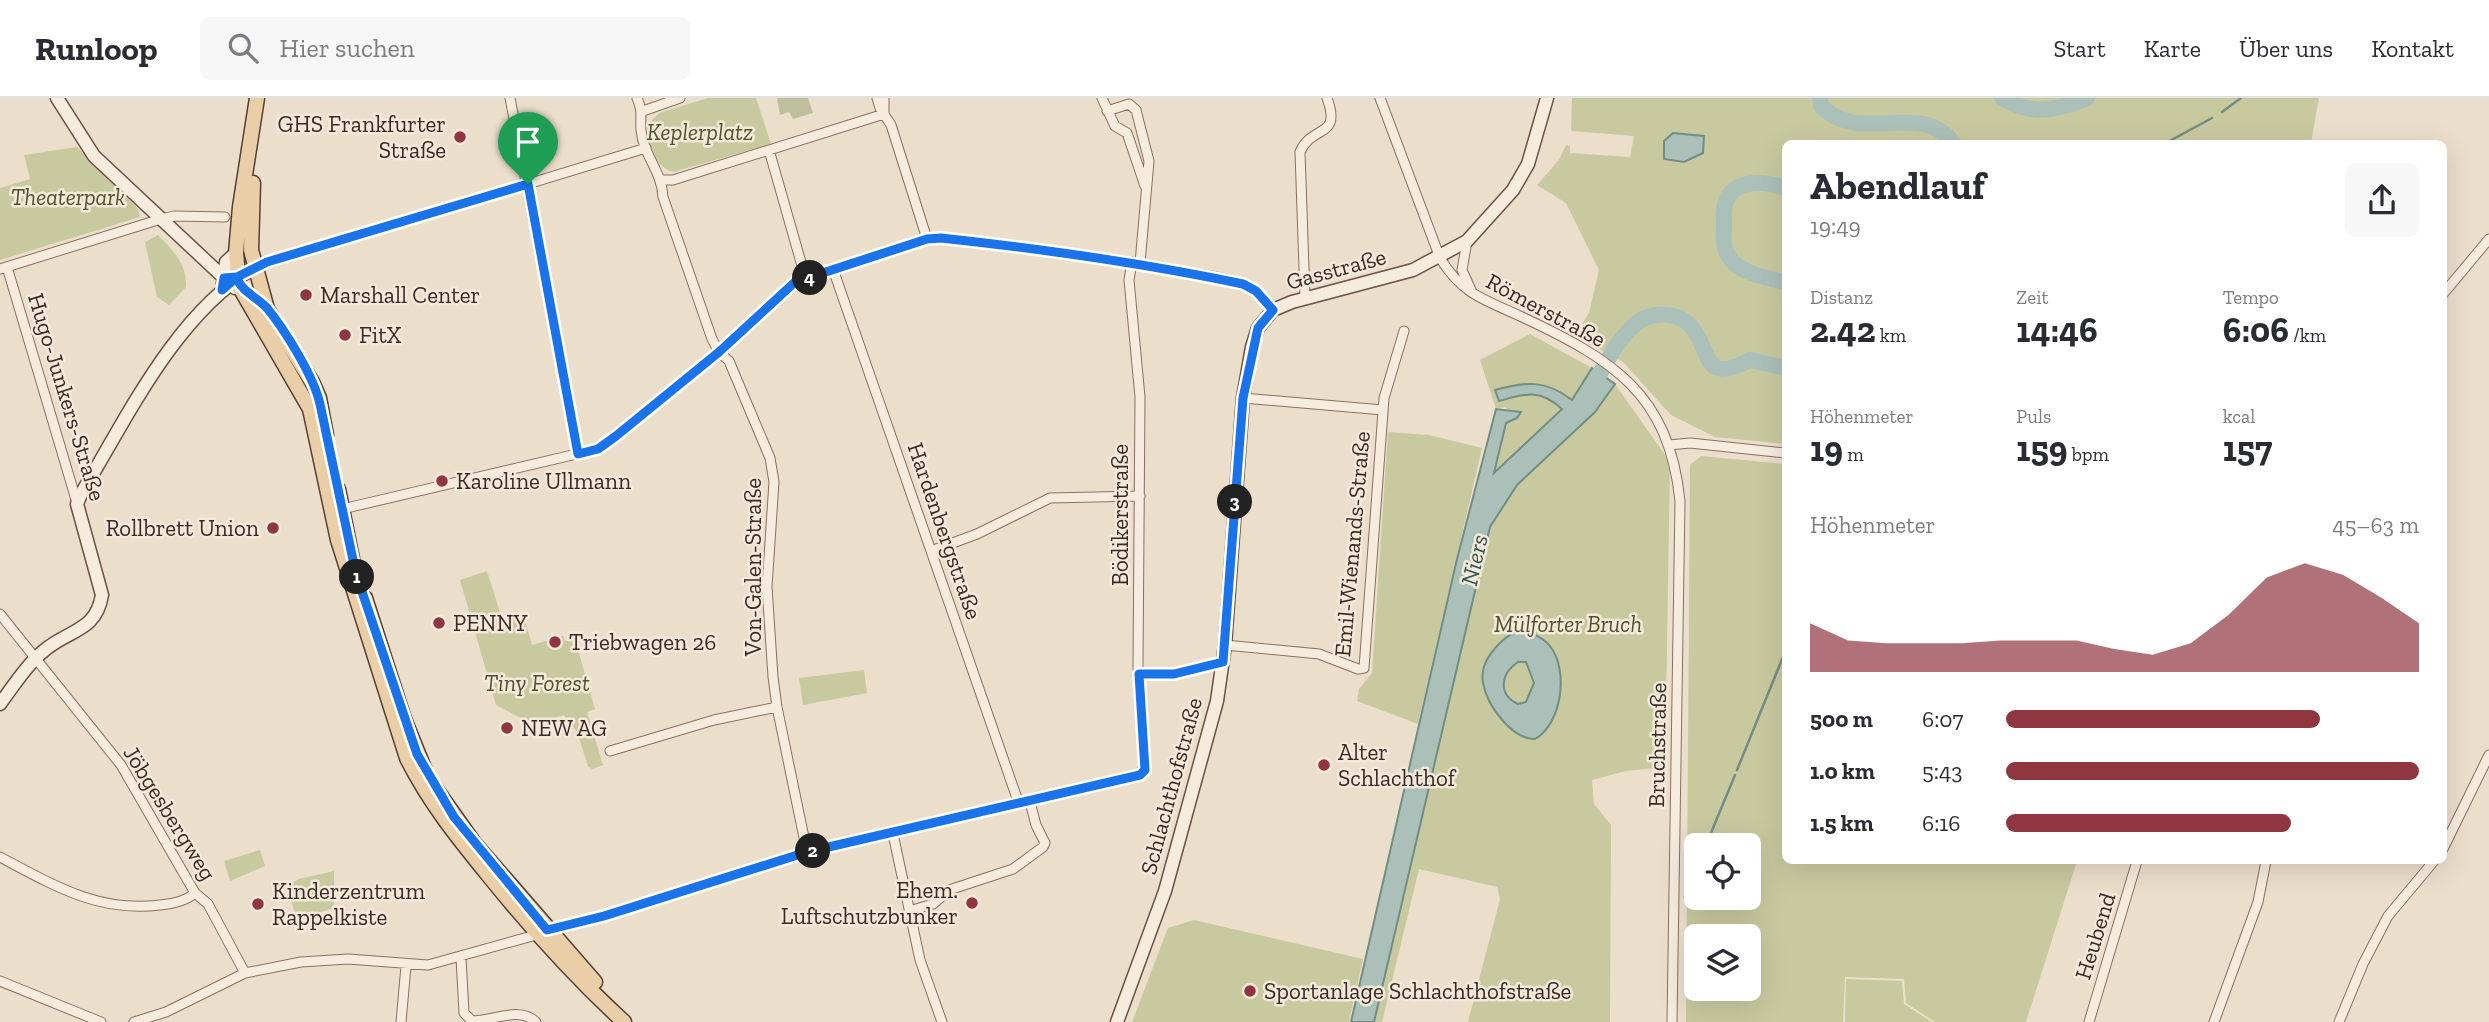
<!DOCTYPE html>
<html lang="de">
<meta charset="utf-8">
<style>
body{margin:0;font-family:"Zilla Slab",serif;background:#f7f7f7;color:#2b2b33;height:100vh;display:flex;flex-direction:column;font-size:26px;white-space:nowrap}
*{box-sizing:border-box;margin:0}
p{font-size:23px;color:#7c7c81}
.icon{flex:none;width:38px;height:38px;fill:none;stroke:currentColor;stroke-width:2;stroke-linecap:round;stroke-linejoin:round}
.map{position:relative;flex:1;overflow:hidden}
.drawer{position:absolute;left:1782px;top:42px;width:665px;height:724px;display:flex;flex-direction:column;background:#fff;border-radius:10px;box-shadow:0 7px 28px #0002}
.drawer>*{flex:none}
.fabs{position:absolute;left:1684px;top:735px;display:grid;gap:14px}
.fabs a{display:grid;place-items:center;width:77px;height:77px;border-radius:10px;background:#fff;box-shadow:0 7px 28px #0002;font-size:35px}
.pin{position:absolute;display:grid;place-items:center;width:60px;height:60px;color:#fff;margin:-72px -30px;border-radius:50% 50% 50% 0;rotate:-45deg;box-shadow:0 0 7px #0007}
.pin .icon{rotate:45deg}
.km{position:absolute;width:35px;height:35px;margin:-18px;border-radius:50%;background:#222;color:#fff;font-size:19px;line-height:35px;text-align:center}
.round{display:grid;place-items:center;flex:none;width:74px;height:74px;border-radius:10px;background:#f7f7f7}
.overview{display:flex;align-items:center;justify-content:space-between;height:119px;padding:0 28px}
h1{font-size:38px;font-weight:700;line-height:52px}
.figures{display:grid;grid-template-columns:repeat(3,1fr);gap:10px;height:119px;padding:7px 28px}
.figures div{display:grid;align-content:center}
.figures b{font-size:35px;font-weight:700}
.figures small{font-size:19px;font-weight:400}
.figures p{font-size:19px}
.chart{height:196px;padding:14px 28px}
.chart p{display:flex;justify-content:space-between}
.chart svg{width:100%;height:126px;margin-top:7px;fill:#903641;opacity:.7}
ul{padding:0 28px;list-style:none;font-size:23px}
li{display:grid;grid-template-columns:112px 84px 1fr;align-items:center;height:52px}
li i{height:18px;border-radius:9px;background:#903641}
header{display:flex;align-items:center;gap:42px;box-sizing:border-box;height:98px;padding:0 35px;background:#fff;border-bottom:2px solid #e1e1e2}
header strong{font-size:33px}
nav{display:flex;gap:38px;margin-inline-start:auto;font-size:24px}
.search{width:490px;height:63px;background:#f7f7f7;display:flex;align-items:center;gap:18px;box-sizing:border-box;padding:0 24px;border-radius:10px;color:#7c7c81;font-size:26px}
.map>svg:first-child{display:block}
.green{fill:#c9c9a0;fill-rule:evenodd}
.cemetery{fill:#bfbf9e}
.water{fill:#abc0b8;stroke:#728e84;stroke-width:2;fill-rule:evenodd}
.lines{fill:none;stroke-linecap:round;stroke-linejoin:round}
.stream{stroke:#728e84;stroke-width:2.5}
.river{stroke:#abc0b8;stroke-width:16}
.minor-casing{stroke:#877161;stroke-width:11}
.secondary-casing{stroke:#695244;stroke-width:15}
.primary-casing{stroke:#554034;stroke-width:17}
.minor{stroke:#f6ecde;stroke-width:9}
.secondary{stroke:#f6ecde;stroke-width:12}
.primary{stroke:#eacea8;stroke-width:14}
.route-casing{stroke:#fff;stroke-width:14}
.route{stroke:#1a73e8;stroke-width:9}
.poi-dot{fill:#903641;stroke:#f3e9da;stroke-width:2.5}
.labels{text-anchor:middle;dominant-baseline:central;stroke-width:5;stroke-linejoin:round;paint-order:stroke}
.poi-label{font-size:23px;fill:#392b23;stroke:#f3e9da;text-anchor:start}
.park-label{font-size:23px;font-style:italic;fill:#4e532b;stroke:#f3e9da}
.street-label{font-size:23px;fill:#392b23;stroke:#f3e9da}
.water-label{font-size:24px;font-style:italic;fill:#335751;stroke:#f3e9da}
</style>
<header>
<strong>Runloop</strong>
<div class="search"><svg class="icon" aria-label="search" viewBox="0 0 24 24"><circle cx="10" cy="10" r="6"/><path d="M15 15l6 6"/></svg>Hier suchen</div>
<nav><a>Start</a><a>Karte</a><a>Über uns</a><a>Kontakt</a></nav>
</header>
<div class="map">
<svg width="2489" height="924" viewBox="0 0 2489 924">
<rect width="100%" height="100%" fill="#ebdecb"/>
<path class="green" d="M708 0H756L771 46 673 74C655 70 646 44 647 27L659 15Z
M1572 0H2319L2311 45 1785 46V346L1715 339 1671 317 1623 264 1575 238 1589 215 1599 172 1566 105 1537 87 1559 62 1566 47 1570 48V55L1630 59 1634 38 1571 33Z
M77 49 138 111 140 119 0 162V90L30 81 24 57Z
M158 137C173 153 187 165 186 189L169 207 157 199 145 144Z
M1530 236 1592 270 1572 302 1493 376 1506 325 1517 320 1505 309 1496 311 1480 262Z
M1615 286 1670 364 1665 669 1626 673 1592 682 1594 706 1611 727 1610 924H1468L1500 801 1497 789 1419 771 1382 924H1374L1490 429 1517 387 1595 314Z
M1388 334 1429 337 1482 350 1418 626 1357 603 1359 591 1372 575Z
M1701 358 1785 366V763H2077L2026 924H1935L1906 905 1904 881 1845 879 1843 924H1686L1690 367ZM1748 747V800H1696V747ZM1748 838V891H1696V838Z
M487 473 502 521 523 516 532 547 563 538 565 543 575 541 595 611 587 614 603 667 592 671 588 668 577 634 564 617 533 627 496 607 460 482Z
M864 572 867 595 803 607 799 580Z
M260 752 265 768 230 783 224 763Z
M334 773V810L297 821 286 788 299 781Z
M1194 822 1363 861 1349 924H1132L1168 830Z
M1846 881 1902 883 1904 906 1932 924H1845Z"/>
<path class="cemetery" d="M777 0H808L813 15 793 21 789 14 780 17Z"/>
<path class="water" d="M1673 35 1704 38 1703 55 1684 64 1664 61V43Z
M1592 270 1615 286 1595 314 1517 387 1490 429 1374 924H1351L1457 461 1496 311 1521 314 1517 320 1506 325 1494 375 1562 311C1540 291 1527 295 1499 303L1495 292C1527 283 1546 282 1572 302Z
M1527 533C1535 537 1544 540 1550 548 1569 572 1562 626 1535 641 1511 641 1487 607 1483 585 1480 569 1489 556 1499 546 1507 538 1515 532 1527 533ZM1518 564H1526L1534 585 1526 604 1518 606C1498 597 1500 576 1518 564Z"/>
<g class="lines">
<path class="stream" d="M2222 14 2241 0
M2164 46 2212 20
M1737 672 1785 554
M1706 747 1735 677
M1690 788 1696 773"/>
<path class="river" d="M1820 0 1821 8C1859 48 1921 0 1954 46
M2002 0C2031 18 2056 13 2087 0
M1785 90C1763 82 1726 80 1724 113 1723 118 1725 124 1724 129 1723 144 1723 154 1734 165 1747 177 1768 180 1785 184
M1590 292C1603 272 1615 245 1632 229 1649 212 1680 212 1694 232 1712 260 1705 285 1750 262L1785 270"/>
<defs>
<path id="minor" d="M510 0 578 356
M637 0C643 13 640 19 641 32 643 57 662 73 663 99L712 241 719 254 729 263 770 360 774 384 767 489 773 579 777 609 807 754
M877 0 880 10 891 27 927 141
M1102 0 1115 28 1127 35 1145 88
M1380 0 1440 160C1462 196 1483 201 1520 218 1612 261 1669 295 1680 403L1672 924
M643 13 680 0
M1107 13 1129 6 1136 12 1149 63 1140 165
M884 16V0
M769 52 806 182
M663 82H673L884 16
M1467 143 1462 172 1472 194
M7 169 77 405
M255 169 646 50
M0 171 161 121 174 118 225 119
M834 174 1019 706
M2443 196 2489 141
M1305 199 1300 54C1312 26 1342 41 1327 0
M1243 300 1383 312
M1669 347 1690 345 1785 355
M338 412 598 351 719 254 795 184 927 141 941 140C1019 148 1098 157 1176 172 1198 177 1225 178 1245 187 1257 192 1265 202 1273 212
M931 453 977 436 1050 400 1140 398
M0 516 121 667 195 795 208 806 245 875
M1225 547 1319 556 1358 571 1364 570 1384 300 1404 233
M1139 576H1174L1223 564
M610 653 714 622 777 609
M893 736 920 862 942 924
M2443 751 2489 657
M0 759C53 787 99 815 160 807 172 806 186 803 195 795
M909 813 933 806 949 792 1013 771 1043 749 1045 745 1036 727 1030 704
M461 860 464 915 472 923C493 923 519 908 536 924
M0 883 101 924
M134 924 166 914 245 875 301 864 348 861 428 867 629 811 807 754 1140 676 1145 666 1138 568 1140 299 1129 182 1132 164
M401 924 406 868
M2089 924 2137 763
M2214 924 2258 804 2266 763
M2339 924 2363 866 2388 818 2434 763"/>
<path id="secondary" d="M57 0 94 58 235 190
M223 185 226 164 236 155
M0 606C14 587 28 565 46 551 71 531 96 533 102 497L77 406 81 396C128 318 175 217 255 169
M1117 924 1165 793 1217 603 1225 547 1243 300 1252 249 1258 230 1273 212 1292 204 1413 172 1467 143 1513 92 1528 66 1547 0"/>
<path id="primary" d="M257 0 240 109 236 155 239 188 310 311 338 442 407 660C429 704 458 740 489 778 531 830 575 879 624 924
M253 85 251 152 267 211 312 284 319 300 326 337
M338 391 352 461
M365 500 404 621 428 680 474 745 595 884"/>
</defs>
<use href="#minor" class="minor-casing"/>
<use href="#secondary" class="secondary-casing"/>
<use href="#primary" class="primary-casing"/>
<use href="#minor" class="minor"/>
<use href="#secondary" class="secondary"/>
<use href="#primary" class="primary"/>
</g>
<g class="lines">
<defs>
<path id="route" d="M528 86 267 164 237 179 222 192 224 180 237 179C240 193 257 199 267 210 285 232 314 279 320 306L356 476 417 656 454 719 547 832 604 818 807 754 1140 677 1145 672 1139 576H1174L1223 564 1243 300 1258 230 1273 212 1256 193 1243 186C1143 165 1043 151 941 140L927 141 795 184 719 254 616 338 598 351 578 356 528 86"/>
</defs>
<use href="#route" class="route-casing"/>
<use href="#route" class="route"/>
</g>
<g class="poi-dot">
<circle cx="460" cy="39" r="7"/>
<circle cx="306" cy="197" r="7"/>
<circle cx="345" cy="237" r="7"/>
<circle cx="442" cy="383" r="7"/>
<circle cx="273" cy="430" r="7"/>
<circle cx="439" cy="525" r="7"/>
<circle cx="555" cy="544" r="7"/>
<circle cx="507" cy="630" r="7"/>
<circle cx="1324" cy="667" r="7"/>
<circle cx="972" cy="805" r="7"/>
<circle cx="258" cy="806" r="7"/>
<circle cx="1250" cy="893" r="7"/>
</g>
<g class="labels">
<g class="poi-label">
<text x="446" y="26" text-anchor="end">GHS Frankfurter<tspan x="446" dy="26">Straße</tspan></text>
<text x="320" y="197">Marshall Center</text>
<text x="359" y="237">FitX</text>
<text x="456" y="383">Karoline Ullmann</text>
<text x="259" y="430" text-anchor="end">Rollbrett Union</text>
<text x="453" y="525">PENNY</text>
<text x="569" y="544">Triebwagen 26</text>
<text x="521" y="630">NEW AG</text>
<text x="1338" y="654">Alter<tspan x="1338" dy="26">Schlachthof</tspan></text>
<text x="958" y="792" text-anchor="end">Ehem.<tspan x="958" dy="26">Luftschutzbunker</tspan></text>
<text x="272" y="793">Kinderzentrum<tspan x="272" dy="26">Rappelkiste</tspan></text>
<text x="1264" y="893">Sportanlage Schlachthofstraße</text>
</g>
<g class="park-label">
<text x="700" y="34">Keplerplatz</text>
<text x="68" y="99">Theaterpark</text>
<text x="1568" y="526">Mülforter Bruch</text>
<text x="537" y="585">Tiny Forest</text>
</g>
<g class="street-label">
<text transform="translate(1336 171) rotate(-15)">Gasstraße</text>
<text transform="translate(1546 212) rotate(28)">Römerstraße</text>
<text transform="translate(67 299) rotate(73)">Hugo-Junkers-Straße</text>
<text transform="translate(1120 417) rotate(-90)">Bödikerstraße</text>
<text transform="translate(945 433) rotate(71)">Hardenbergstraße</text>
<text transform="translate(1352 446) rotate(-85)">Emil-Wienands-Straße</text>
<text transform="translate(753 469) rotate(-90)">Von-Galen-Straße</text>
<text transform="translate(1657 647) rotate(-89)">Bruchstraße</text>
<text transform="translate(1171 688) rotate(-75)">Schlachthofstraße</text>
<text transform="translate(170 715) rotate(58)">Jöbgesbergweg</text>
<text transform="translate(2095 838) rotate(-73)">Heubend</text>
</g>
<g class="water-label">
<text transform="translate(1474 462) rotate(-77)">Niers</text>
</g>
</g>
</svg>
<div class="fabs">
<a><svg class="icon" aria-label="locate" viewBox="0 0 24 24"><circle cx="12" cy="12" r="6"/><path d="M12 2v4M12 18v4M2 12h4M18 12h4"/></svg></a>
<a><svg class="icon" aria-label="layers" viewBox="0 0 24 24"><path d="M12 4l9 5-9 5-9-5zM3 14l9 5 9-5"/></svg></a>
</div>
<div class="pin" style="left:528px;top:86px;background:#1e9e55"><svg class="icon" aria-label="arrive" viewBox="0 0 24 24"><path d="M6 21V4h12l-3 4 3 4H6"/></svg></div>
<b class="km" style="left:357px;top:479px">1</b>
<b class="km" style="left:813px;top:753px">2</b>
<b class="km" style="left:1235px;top:404px">3</b>
<b class="km" style="left:810px;top:180px">4</b>
<section class="drawer">
<div class="overview"><div><h1>Abendlauf</h1><p>19:49</p></div><a class="round"><svg class="icon" aria-label="share" viewBox="0 0 24 24"><path d="M12 15V3M7 8l5-5 5 5M5 13v7h14v-7"/></svg></a></div>
<div class="figures">
<div><p>Distanz</p><b>2.42<small> km</small></b></div>
<div><p>Zeit</p><b>14:46</b></div>
<div><p>Tempo</p><b>6:06<small> /km</small></b></div>
</div>
<div class="figures">
<div><p>Höhenmeter</p><b>19<small> m</small></b></div>
<div><p>Puls</p><b>159<small> bpm</small></b></div>
<div><p>kcal</p><b>157</b></div>
</div>
<div class="chart"><p><span>Höhenmeter</span>45–63 m</p>
<svg viewBox="0 0 160 44" preserveAspectRatio="none"><path d="M0 44V27L10 33L20 34L30 34L40 34L50 33L60 33L70 33L80 36L90 38L100 34L110 24L120 11L130 6L140 10L150 18L160 27V44z"/></svg>
</div>
<ul>
<li><b>500 m</b>6:07<i style="width:76%"></i></li>
<li><b>1.0 km</b>5:43<i style="width:100%"></i></li>
<li><b>1.5 km</b>6:16<i style="width:69%"></i></li>
</ul>
</section>
</div>
